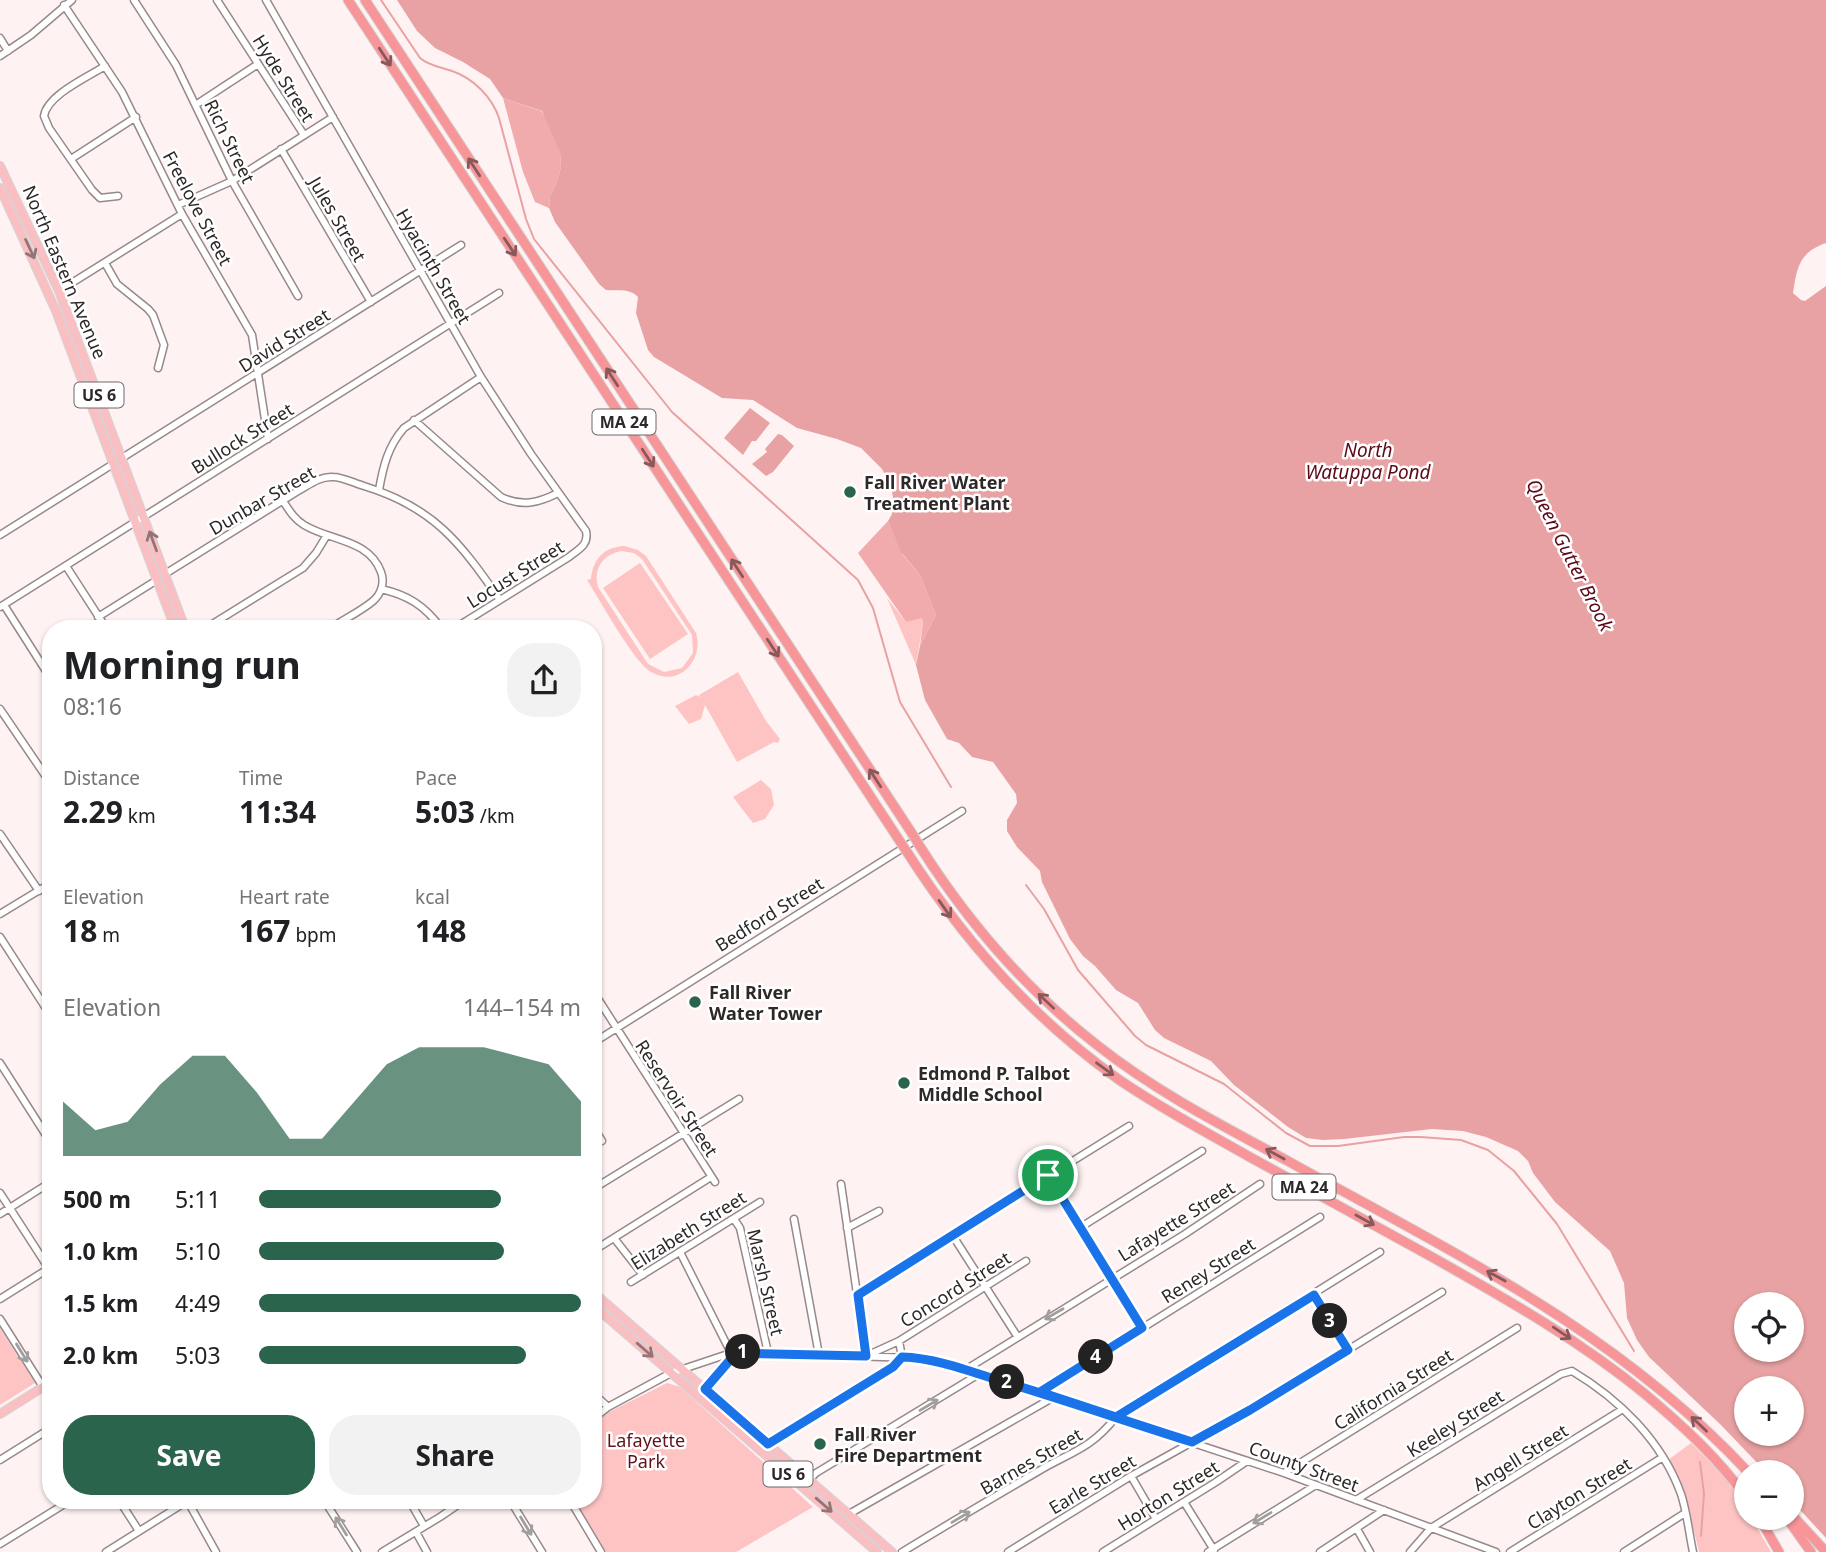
<!DOCTYPE html>
<meta charset="utf-8">
<style>
body{margin:0;font-family:"Noto Sans",sans-serif;background:#f2f2f2;color:#202124;height:100vh;display:flex;flex-direction:column;font-size:26px;white-space:nowrap}
*{box-sizing:border-box;margin:0}
p{font-size:23px;color:#757577}
.icon{flex:none;width:38px;height:38px;fill:none;stroke:currentColor;stroke-width:2;stroke-linecap:round;stroke-linejoin:round}
.map{position:relative;flex:1;overflow:hidden}
.side{position:absolute;left:42px;top:620px;width:560px;height:889px;display:flex;flex-direction:column;background:#fff;border-radius:28px;box-shadow:0 2px 5px #0004}
.side>*{flex:none}
.tools{position:absolute;left:1734px;top:1292px;display:grid;gap:14px}
.tools a{display:grid;place-items:center;width:70px;height:70px;border-radius:50%;background:#fff;box-shadow:0 2px 5px #0004;font-size:35px}
.pin{position:absolute;display:grid;place-items:center;width:60px;height:60px;color:#fff;margin:-30px;border:4px solid #fff;border-radius:50%;box-shadow:0 2px 7px #0007}
.km{position:absolute;width:35px;height:35px;margin:-18px;border-radius:50%;background:#222;color:#fff;font-size:19px;line-height:35px;text-align:center}
.round{display:grid;place-items:center;flex:none;width:74px;height:74px;border-radius:28px;background:#f2f2f2}
.summary{display:flex;align-items:center;justify-content:space-between;height:119px;padding:0 21px}
h1{font-size:38px;font-weight:700;line-height:52px}
.figures{display:grid;grid-template-columns:repeat(3,1fr);gap:10px;height:119px;padding:7px 21px}
.figures div{display:grid;align-content:center}
.figures b{font-size:30px;font-weight:700}
.figures small{font-size:19px;font-weight:400}
.figures p{font-size:19px}
.chart{height:196px;padding:14px 21px}
.chart p{display:flex;justify-content:space-between}
.chart svg{width:100%;height:126px;margin-top:7px;fill:#2a644d;opacity:.7}
.primary-button{display:flex;gap:14px;margin-top:auto;padding:14px 21px}
.primary-button a{flex:1;height:80px;border-radius:28px;background:#2a644d;color:#fff;font-size:28px;font-weight:700;line-height:80px;text-align:center}
.primary-button a+a{background:#f2f2f2;color:#202124}
ul{padding:0 21px;list-style:none;font-size:23px}
li{display:grid;grid-template-columns:112px 84px 1fr;align-items:center;height:52px}
li i{height:18px;border-radius:9px;background:#2a644d}
.map>svg:first-child{display:block}
.green{fill:#fec4c4;fill-rule:evenodd}
.forest{fill:#f1abac}
.water{fill:#e8a2a3;fill-rule:evenodd}
.lines{fill:none;stroke-linecap:round;stroke-linejoin:round}
.stream{stroke:#e8a2a3;stroke-width:2}
.minor-casing{stroke:#978989;stroke-width:9}
.major-casing{stroke:#d5d4d4;stroke-width:10}
.highway-casing{stroke:#d5d4d4;stroke-width:11}
.minor{stroke:#fff;stroke-width:6}
.major{stroke:#fabfc2;stroke-width:8}
.highway{stroke:#f79599;stroke-width:9}
.highway-bridge-casing{stroke:#d5d4d4;stroke-width:11;stroke-linecap:butt}
.highway-bridge{stroke:#f79599;stroke-width:9}
.oneway{stroke:#88595b}
.oneway2{stroke:#947475}
.oneway3{stroke:#a19e9e}
.route-casing{stroke:#fff;stroke-width:14}
.route{stroke:#1a73e8;stroke-width:9}
.poi-dot{fill:#2a644d;stroke:#fff;stroke-width:2.5}
.labels{text-anchor:middle;dominant-baseline:central;stroke-width:5;stroke-linejoin:round;paint-order:stroke}
.shield{fill:#fff;stroke:#6d6868;stroke-width:2}
.shield-label{font-size:16px;font-weight:bold;fill:#2e2828}
.street-label{font-size:18px;fill:#2e2828;stroke:#fff}
.poi-label{font-size:18px;font-weight:bold;fill:#2e2828;stroke:#fff;text-anchor:start}
.park-label{font-size:18px;fill:#62111e;stroke:#fff}
.water-label{font-size:19px;font-style:italic;fill:#5c0a19;stroke:#fff}
</style>
<div class="map">
<svg width="1826" height="1552" viewBox="0 0 1826 1552">
<rect width="100%" height="100%" fill="#fff2f2"/>
<path class="green" d="M624 546 638 550 646 556 696 633C704 659 680 687 653 673 635 665 600 600 587 580L591 579C593 559 604 547 624 546ZM621 551 634 553 642 559 692 635 693 653 682 668 664 672 648 664 598 587C593 569 602 555 621 551Z
M640 563 688 634 650 659 603 588Z
M887 598 906 622 922 617 923 623 916 665Z
M738 672 766 721 780 739 778 743 774 742 737 762 705 705 701 719 689 724 675 706 696 695 700 697 699 695Z
M761 780 771 789 774 805 765 819 753 823 733 797Z
M0 1328 35 1383 0 1405Z
M667 1383 680 1387 813 1507 736 1552H606L575 1500H593V1423L607 1413Z
M1691 1443C1706 1458 1746 1495 1746 1517H1751L1771 1552H1699C1692 1520 1683 1490 1668 1460Z"/>
<path class="forest" d="M503 98 541 111 548 120 560 151 561 167 556 184 550 196 549 208 535 202 523 172Z
M888 521 903 555 920 575 936 615 920 646 923 623 922 618 906 622 858 553Z"/>
<path class="water" d="M397 0H1826V243C1800 252 1797 266 1793 293L1801 300 1805 301 1826 286V1538L1792 1501V1472H1766L1721 1425 1649 1357 1637 1340 1627 1318 1624 1283 1610 1251 1555 1202 1533 1173 1528 1161 1518 1151 1486 1137 1463 1131 1432 1129 1344 1139 1323 1140 1306 1138 1288 1127 1234 1085 1211 1061 1164 1038 1155 1030 1138 1003 1116 990 1095 966 1083 956 1070 939 1042 882 1040 871 1017 847 1007 831V820L1017 803 1016 794 993 762 972 757 959 743 947 739 925 700 916 665 920 646 936 615 920 575 901 552 888 521 892 514 894 504 891 485 882 469 861 448 837 439 797 428 753 400 722 398 654 357 648 350 636 313 638 297C630 288 617 291 606 290L599 284 555 222 549 208 550 196 556 184 561 167 560 152 542 111 503 98 490 79 463 62 435 48 417 31ZM1746 1304H1792V1349H1746ZM1746 1388H1792V1433H1746Z
M750 408 770 423 756 441H752L743 455 724 438Z
M778 434 782 435 794 446 773 472 766 476 752 464 767 452 765 449Z"/>
<g class="lines">
<path class="stream" d="M381 0 420 58C429 66 441 67 452 71 473 78 492 97 499 118L526 219 534 239 672 412 858 580 873 608 900 702 951 787
M1026 885 1044 909 1078 970 1135 1036 1146 1045 1224 1084 1286 1133 1310 1146H1338L1404 1137H1421L1461 1140 1488 1150 1514 1171 1557 1224 1634 1351
M1700 1462 1704 1494 1701 1536"/>
<defs>
<path id="minor" d="M134 0 176 65 232 181 298 296
M217 0 304 135
M266 0 481 377 531 454 586 531C589 545 579 549 569 557L455 628
M64 5 122 92 182 214 252 335 268 439
M0 38 8 51
M0 56 31 35 72 0
M105 66C88 77 47 95 44 116L49 128 92 190 100 198 118 196
M197 104 258 64
M281 149 371 302
M71 159 136 117
M178 205 232 181 333 117
M105 263 117 284 148 309 153 315 164 345 158 368
M59 291 182 214
M414 420 501 497C522 507 538 503 558 493
M122 458 461 245
M379 490C383 467 388 446 404 428L481 377
M283 501C289 510 294 519 304 525 330 541 369 539 381 572 385 583 381 594 373 601 360 612 344 619 331 628
M0 535 113 464
M66 566 106 628
M165 574 298 491C309 485 320 476 333 477 342 477 354 483 364 486 433 507 460 542 500 600
M381 589C408 595 425 606 441 628
M4 605 51 679
M0 607 499 293
M98 617 157 580
M206 628 303 568 316 553 327 535
M0 709 51 784
M0 834 39 891
M0 914 51 883
M0 937 51 1016
M593 991 715 1182
M593 1043 962 811
M0 1063 51 1143
M593 1126 602 1141
M1048 1175 1142 1328
M841 1184 866 1356 899 1341 1026 1261
M593 1189 739 1099
M0 1193 51 1272
M0 1214 51 1182
M734 1219 740 1228 768 1353
M794 1219 819 1355
M1081 1227 1202 1151
M847 1228 879 1211
M953 1236 1017 1336
M614 1238 643 1275
M593 1251 711 1177
M680 1252 731 1353
M631 1282 760 1202
M857 1295 1129 1126
M1314 1295 1348 1350
M0 1299 51 1267
M0 1319 43 1387
M965 1370 1185 1234 1260 1184
M704 1390 729 1362 731 1353
M1040 1392 1320 1217
M593 1393 608 1407
M593 1419 608 1407 671 1373 731 1353 920 1358 1054 1397 1284 1473 1496 1552
M768 1444 895 1366 902 1357 899 1341
M0 1460 51 1428
M1284 1473 1517 1328
M1131 1476 1156 1519
M809 1480 816 1473 979 1374
M119 1500 139 1531
M187 1500 216 1552
M324 1500 357 1552
M409 1500 424 1526
M510 1500 542 1552
M570 1500 601 1552
M1356 1500 1561 1374 1572 1371C1619 1399 1662 1441 1681 1494 1687 1512 1689 1533 1693 1552
M1184 1502 1214 1550
M849 1514 1054 1397
M1357 1529 1370 1552
M416 1532 427 1552
M0 1544 71 1500
M106 1552 189 1500
M382 1552 440 1517 465 1500
M902 1552C947 1525 992 1498 1037 1472 1070 1452 1090 1450 1116 1417L1380 1252
M1008 1552 1131 1476 1250 1410 1442 1292
M1103 1552 1216 1482 1247 1461
M1208 1552 1316 1485
M1320 1552 1384 1510
M1410 1552 1431 1528 1623 1409
M1510 1552 1663 1457
M1624 1552 1685 1513"/>
<path id="major" d="M0 166 59 291 185 628
M0 188 56 311 175 628
M593 1292 892 1552
M593 1305 877 1552
M0 1414 51 1382"/>
<path id="highway" d="M348 0 901 843
M365 0 913 835
M919 845C967 921 1025 989 1097 1045 1155 1091 1221 1125 1286 1160 1452 1252 1617 1331 1748 1472
M907 852C964 941 1032 1018 1118 1079 1160 1108 1204 1131 1248 1156 1309 1190 1371 1223 1432 1257 1506 1299 1579 1340 1645 1394 1682 1425 1718 1458 1746 1497
M1792 1515 1826 1552
M1759 1517 1779 1552
M1786 1517 1811 1552"/>
</defs>
<use href="#minor" class="minor-casing"/>
<use href="#major" class="major-casing"/>
<use href="#highway" class="highway-casing"/>
<use href="#minor" class="minor"/>
<use href="#major" class="major"/>
<use href="#highway" class="highway"/>
<defs>
<path id="highway-bridge" d="M913 835 919 845
M901 843 907 852"/>
</defs>
<use href="#highway-bridge" class="highway-bridge-casing"/>
<use href="#highway-bridge" class="highway-bridge"/>
</g>
<defs><path id="oneway-shaft" d="M-6 0H5M1.5-3L5.5 0L1.5 3" fill="none" stroke-width="1.6" stroke-linecap="round" stroke-linejoin="round" transform="scale(1.75)"/></defs>
<g class="oneway">
<use href="#oneway-shaft" transform="translate(385 57) rotate(57)"/>
<use href="#oneway-shaft" transform="translate(474 167) rotate(-123)"/>
<use href="#oneway-shaft" transform="translate(510 247) rotate(57)"/>
<use href="#oneway-shaft" transform="translate(612 377) rotate(-123)"/>
<use href="#oneway-shaft" transform="translate(648 458) rotate(57)"/>
<use href="#oneway-shaft" transform="translate(737 568) rotate(-123)"/>
<use href="#oneway-shaft" transform="translate(773 648) rotate(57)"/>
<use href="#oneway-shaft" transform="translate(875 778) rotate(-123)"/>
<use href="#oneway-shaft" transform="translate(945 909) rotate(55)"/>
<use href="#oneway-shaft" transform="translate(1046 1001) rotate(-137)"/>
<use href="#oneway-shaft" transform="translate(1105 1069) rotate(36)"/>
<use href="#oneway-shaft" transform="translate(1275 1154) rotate(-151)"/>
<use href="#oneway-shaft" transform="translate(1365 1220) rotate(29)"/>
<use href="#oneway-shaft" transform="translate(1496 1276) rotate(-151)"/>
<use href="#oneway-shaft" transform="translate(1562 1333) rotate(34)"/>
<use href="#oneway-shaft" transform="translate(1699 1424) rotate(-137)"/>
</g>
<g class="oneway2">
<use href="#oneway-shaft" transform="translate(30 249) rotate(65)"/>
<use href="#oneway-shaft" transform="translate(153 541) rotate(-110)"/>
<use href="#oneway-shaft" transform="translate(645 1350) rotate(41)"/>
<use href="#oneway-shaft" transform="translate(824 1505) rotate(41)"/>
</g>
<g class="oneway3">
<use href="#oneway-shaft" transform="translate(1054 1314) rotate(150)"/>
<use href="#oneway-shaft" transform="translate(22 1353) rotate(58)"/>
<use href="#oneway-shaft" transform="translate(929 1405) rotate(-31)"/>
<use href="#oneway-shaft" transform="translate(961 1517) rotate(-31)"/>
<use href="#oneway-shaft" transform="translate(1262 1518) rotate(149)"/>
<use href="#oneway-shaft" transform="translate(341 1526) rotate(-122)"/>
<use href="#oneway-shaft" transform="translate(526 1526) rotate(59)"/>
</g>
<g class="lines">
<defs>
<path id="route" d="M1048 1175 858 1295 866 1356 731 1353 730 1360 705 1389 768 1444 893 1367 902 1357C936 1358 969 1371 1001 1381 1065 1400 1128 1422 1192 1442L1250 1410 1348 1350 1314 1295 1116 1417 1040 1392 1142 1328 1048 1175"/>
</defs>
<use href="#route" class="route-casing"/>
<use href="#route" class="route"/>
</g>
<g class="poi-dot">
<circle cx="850" cy="492" r="7"/>
<circle cx="695" cy="1002" r="7"/>
<circle cx="904" cy="1083" r="7"/>
<circle cx="820" cy="1444" r="7"/>
</g>
<g class="labels">
<g class="shield">
<rect x="74.5" y="382.5" width="49" height="25" rx="5"/>
<rect x="592.5" y="409.5" width="63" height="25" rx="5"/>
<rect x="1272.5" y="1174.5" width="63" height="25" rx="5"/>
<rect x="763.5" y="1461.5" width="49" height="25" rx="5"/>
</g>
<g class="shield-label">
<text x="99" y="395">US 6</text>
<text x="624" y="422">MA 24</text>
<text x="1304" y="1187">MA 24</text>
<text x="788" y="1474">US 6</text>
</g>
<g class="street-label">
<text transform="translate(284 78) rotate(58)">Hyde Street</text>
<text transform="translate(230 141) rotate(64)">Rich Street</text>
<text transform="translate(198 208) rotate(62)">Freelove Street</text>
<text transform="translate(338 219) rotate(60)">Jules Street</text>
<text transform="translate(434 266) rotate(60)">Hyacinth Street</text>
<text transform="translate(65 272) rotate(67)">North Eastern Avenue</text>
<text transform="translate(284 340) rotate(-32)">David Street</text>
<text transform="translate(242 438) rotate(-32)">Bullock Street</text>
<text transform="translate(262 500) rotate(-30)">Dunbar Street</text>
<text transform="translate(515 574) rotate(-32)">Locust Street</text>
<text transform="translate(769 914) rotate(-32)">Bedford Street</text>
<text transform="translate(677 1098) rotate(57)">Reservoir Street</text>
<text transform="translate(1176 1221) rotate(-32)">Lafayette Street</text>
<text transform="translate(688 1230) rotate(-32)">Elizabeth Street</text>
<text transform="translate(1208 1270) rotate(-32)">Reney Street</text>
<text transform="translate(766 1282) rotate(77)">Marsh Street</text>
<text transform="translate(955 1289) rotate(-32)">Concord Street</text>
<text transform="translate(1393 1389) rotate(-32)">California Street</text>
<text transform="translate(1455 1423) rotate(-32)">Keeley Street</text>
<text transform="translate(1520 1457) rotate(-32)">Angell Street</text>
<text transform="translate(1031 1461) rotate(-30)">Barnes Street</text>
<text transform="translate(1304 1466) rotate(20)">County Street</text>
<text transform="translate(1092 1484) rotate(-31)">Earle Street</text>
<text transform="translate(1579 1493) rotate(-32)">Clayton Street</text>
<text transform="translate(1168 1495) rotate(-32)">Horton Street</text>
</g>
<g class="poi-label">
<text x="864" y="482">Fall River Water<tspan x="864" dy="21">Treatment Plant</tspan></text>
<text x="709" y="992">Fall River<tspan x="709" dy="21">Water Tower</tspan></text>
<text x="918" y="1073">Edmond P. Talbot<tspan x="918" dy="21">Middle School</tspan></text>
<text x="834" y="1434">Fall River<tspan x="834" dy="21">Fire Department</tspan></text>
</g>
<g class="park-label">
<text x="646" y="1440">Lafayette<tspan x="646" dy="21">Park</tspan></text>
</g>
<g class="water-label">
<text x="1368" y="450">North<tspan x="1368" dy="22">Watuppa Pond</tspan></text>
<text transform="translate(1570 555) rotate(63)">Queen Gutter Brook</text>
</g>
</g>
</svg>
<div class="tools">
<a><svg class="icon" aria-label="locate" viewBox="0 0 24 24"><circle cx="12" cy="12" r="6"/><path d="M12 2v4M12 18v4M2 12h4M18 12h4"/></svg></a>
<a>+</a>
<a>−</a>
</div>
<div class="pin" style="left:1048px;top:1175px;background:#1e9e55"><svg class="icon" aria-label="arrive" viewBox="0 0 24 24"><path d="M6 21V4h12l-3 4 3 4H6"/></svg></div>
<b class="km" style="left:743px;top:1352px">1</b>
<b class="km" style="left:1007px;top:1382px">2</b>
<b class="km" style="left:1330px;top:1321px">3</b>
<b class="km" style="left:1096px;top:1357px">4</b>
<section class="side">
<div class="summary"><div><h1>Morning run</h1><p>08:16</p></div><a class="round"><svg class="icon" aria-label="share" viewBox="0 0 24 24"><path d="M12 15V3M7 8l5-5 5 5M5 13v7h14v-7"/></svg></a></div>
<div class="figures">
<div><p>Distance</p><b>2.29<small> km</small></b></div>
<div><p>Time</p><b>11:34</b></div>
<div><p>Pace</p><b>5:03<small> /km</small></b></div>
</div>
<div class="figures">
<div><p>Elevation</p><b>18<small> m</small></b></div>
<div><p>Heart rate</p><b>167<small> bpm</small></b></div>
<div><p>kcal</p><b>148</b></div>
</div>
<div class="chart"><p><span>Elevation</span>144–154 m</p>
<svg viewBox="0 0 160 44" preserveAspectRatio="none"><path d="M0 44V25L10 35L20 32L30 19L40 9L50 9L60 22L70 38L80 38L90 25L100 12L110 6L120 6L130 6L140 9L150 12L160 25V44z"/></svg>
</div>
<ul>
<li><b>500 m</b>5:11<i style="width:75%"></i></li>
<li><b>1.0 km</b>5:10<i style="width:76%"></i></li>
<li><b>1.5 km</b>4:49<i style="width:100%"></i></li>
<li><b>2.0 km</b>5:03<i style="width:83%"></i></li>
</ul>
<div class="primary-button"><a>Save</a><a>Share</a></div>
</section>
</div>
